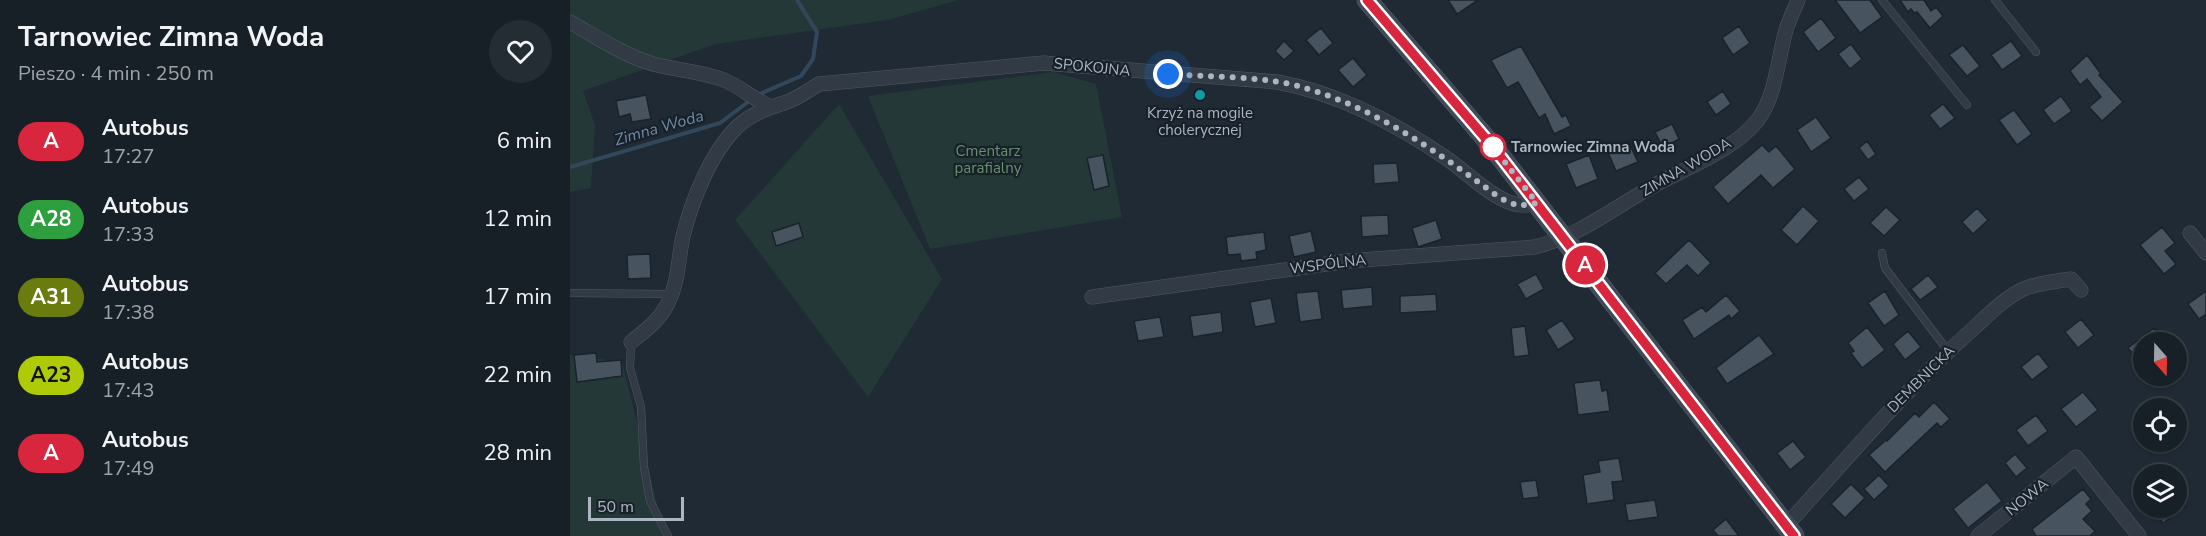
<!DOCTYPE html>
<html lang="pl">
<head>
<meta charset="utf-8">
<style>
  body { margin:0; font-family:"Nunito Sans",sans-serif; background:#242d33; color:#f1f3f6; height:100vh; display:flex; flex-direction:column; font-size:22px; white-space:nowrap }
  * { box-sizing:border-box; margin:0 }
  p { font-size:20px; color:#9ea3a7 }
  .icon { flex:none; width:33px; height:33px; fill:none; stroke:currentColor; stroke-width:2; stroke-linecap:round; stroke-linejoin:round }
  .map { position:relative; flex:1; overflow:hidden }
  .sheet { display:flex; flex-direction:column; background:#172027; width:570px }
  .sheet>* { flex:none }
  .badge { padding:0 12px; border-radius:20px; font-size:21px; line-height:39px }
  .needle { width:39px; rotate:160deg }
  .fabs { position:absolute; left:1563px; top:332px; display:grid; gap:12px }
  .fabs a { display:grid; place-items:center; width:54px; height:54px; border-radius:50%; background:#172027; box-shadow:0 2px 4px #0004,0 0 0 2px #363e44; font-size:30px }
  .scale { position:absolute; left:18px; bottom:15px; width:96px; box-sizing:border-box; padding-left:6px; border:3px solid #acb6c2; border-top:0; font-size:16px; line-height:21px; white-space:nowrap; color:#acb6c2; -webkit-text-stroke:4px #182029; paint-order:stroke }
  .you { position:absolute; width:30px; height:30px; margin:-15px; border:4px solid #fff; border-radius:50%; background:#1a73e8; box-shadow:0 0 0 9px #1a73e833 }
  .map>.badge { position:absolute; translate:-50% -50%; box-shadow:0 0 0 3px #fff }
  .round { display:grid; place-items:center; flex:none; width:63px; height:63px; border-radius:32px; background:#242d33 }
  .overview { display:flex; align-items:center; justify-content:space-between; height:102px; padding:0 18px }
  h1 { font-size:28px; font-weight:700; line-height:45px }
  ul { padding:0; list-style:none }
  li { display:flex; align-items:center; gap:18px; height:78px; padding:0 18px }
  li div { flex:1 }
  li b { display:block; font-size:22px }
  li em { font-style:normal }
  li .badge { min-width:66px; font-weight:700; text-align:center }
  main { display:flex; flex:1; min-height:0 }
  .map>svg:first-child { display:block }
  .green { fill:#243837 }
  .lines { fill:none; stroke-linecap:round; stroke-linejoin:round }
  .stream { stroke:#33475b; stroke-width:4 }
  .building { fill:#475460; stroke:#1a222b; stroke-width:1.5 }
  .lane-casing { stroke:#505963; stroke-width:8 }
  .street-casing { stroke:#505963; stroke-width:15 }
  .secondary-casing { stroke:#505963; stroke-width:21 }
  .lane { stroke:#323b45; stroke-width:7 }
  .street { stroke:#323b45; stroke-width:14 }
  .secondary { stroke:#414b58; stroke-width:20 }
  .line-casing { stroke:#fff; stroke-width:14 }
  .line { stroke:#d7263d; stroke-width:9 }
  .walk { stroke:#acb6c2; stroke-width:6; stroke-dasharray:0 10.8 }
  .culture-dot { fill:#0f9aa8; stroke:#182029; stroke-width:2 }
  .stop-dot { fill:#fff; stroke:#d7263d; stroke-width:3 }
  .labels { text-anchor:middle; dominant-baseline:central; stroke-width:4.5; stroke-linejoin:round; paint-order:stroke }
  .street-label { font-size:15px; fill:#acb6c2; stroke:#182029 }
  .poi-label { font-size:15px; fill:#acb6c2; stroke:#182029 }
  .stop-label { font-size:15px; font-weight:bold; fill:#acb6c2; stroke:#182029; text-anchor:start }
  .park-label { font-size:15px; fill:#65916c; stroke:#182029 }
  .water-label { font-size:16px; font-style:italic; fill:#6e89a5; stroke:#182029 }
</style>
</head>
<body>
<main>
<section class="sheet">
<div class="overview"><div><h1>Tarnowiec Zimna Woda</h1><p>Pieszo · 4 min · 250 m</p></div><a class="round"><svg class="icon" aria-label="heart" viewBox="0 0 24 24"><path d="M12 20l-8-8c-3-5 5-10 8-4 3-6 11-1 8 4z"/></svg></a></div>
<ul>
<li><span class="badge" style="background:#d7263d;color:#fff">A</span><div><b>Autobus</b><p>17:27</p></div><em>6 min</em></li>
<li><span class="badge" style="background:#2d9f3f;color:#fff">A28</span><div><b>Autobus</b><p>17:33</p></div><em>12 min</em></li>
<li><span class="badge" style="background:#6a7c0d;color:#fff">A31</span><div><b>Autobus</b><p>17:38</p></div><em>17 min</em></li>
<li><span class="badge" style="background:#afcb08;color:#111">A23</span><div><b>Autobus</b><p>17:43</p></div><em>22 min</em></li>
<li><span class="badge" style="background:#d7263d;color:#fff">A</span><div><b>Autobus</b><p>17:49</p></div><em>28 min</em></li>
</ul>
</section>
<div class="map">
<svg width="1636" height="536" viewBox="0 0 1636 536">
  <rect width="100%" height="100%" fill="#1f2a34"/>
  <path class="green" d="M0 0H389L317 20 145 44 13 91 25 125 21 188 0 192Z
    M483 72 526 84 552 217 360 249 298 96Z
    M269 104 372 279 298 397 165 220Z
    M0 355 52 362 95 536H0Z"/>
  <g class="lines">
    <path class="stream" d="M192 93 231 76 243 59 247 32 227 0
      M0 167 150 123 178 102"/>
  </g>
  <path class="building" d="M878 0H908L887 14Z
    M1265 0H1300L1312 17 1290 33Z
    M1330 0H1354L1361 11 1366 7 1373 16 1360 28 1347 12 1344 13 1341 9 1338 12Z
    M1251 18 1266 38 1248 52 1233 32Z
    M1169 26 1180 43 1163 55 1152 38Z
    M751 28 763 43 749 55 736 40Z
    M714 41 724 51 714 60 705 51Z
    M1441 41 1452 56 1432 70 1421 55Z
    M1281 44 1292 59 1280 69 1268 54Z
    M1393 45 1410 66 1397 76 1379 55Z
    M951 46 992 117 996 115 1001 126 984 134 975 114 969 118 948 82 937 88 921 60Z
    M1517 55 1531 74 1529 75 1553 102 1532 121 1519 107 1531 97 1517 79 1510 85 1500 71Z
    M783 58 797 75 783 87 768 70Z
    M1153 91 1161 104 1146 115 1137 102Z
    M76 95 81 119 62 122 60 114 49 117 46 101Z
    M1491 96 1502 111 1484 124 1473 110Z
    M1373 104 1385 118 1370 129 1359 115Z
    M1444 110 1462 134 1447 145 1429 120Z
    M1246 117 1261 138 1241 152 1227 130Z
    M1102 124 1109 139 1093 148 1085 132Z
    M1058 141 1068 162 1046 171 1037 150Z
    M1297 141 1306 154 1298 160 1289 148Z
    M1192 145 1199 152 1206 146 1225 169 1203 188 1191 175 1158 204 1143 187Z
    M533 155 539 186 524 190 517 158Z
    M1019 155 1028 179 1006 188 996 164Z
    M827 163 829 182 804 184 803 164Z
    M1289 177 1299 189 1284 201 1274 189Z
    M1233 206 1249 221 1227 245 1211 230Z
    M1316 207 1330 220 1314 236 1300 223Z
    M1407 208 1418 220 1403 234 1392 222Z
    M818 215 819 235 792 237 791 216Z
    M866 220 872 239 848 247 842 228Z
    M229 223 233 237 206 246 202 232Z
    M1592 227 1605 243 1595 251 1606 264 1594 274 1570 245Z
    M741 231 746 252 724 257 719 236Z
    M694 232 696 250 686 252 687 259 671 261 670 254 658 255 656 237Z
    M1119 240 1141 263 1128 276 1117 265 1096 284 1085 273Z
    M80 254 81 278 58 279 57 255Z
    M966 274 974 289 956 299 947 284Z
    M1358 275 1368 287 1350 300 1341 289Z
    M802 287 803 306 773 309 771 290Z
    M748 291 752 319 730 322 726 293Z
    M1315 291 1329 315 1314 326 1298 303Z
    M1636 291V314L1629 319 1618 304Z
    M866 294 867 311 830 313V296Z
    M1156 295 1170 311 1161 319 1159 315 1124 339 1112 320 1132 307 1136 312Z
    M701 298 706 323 685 327 680 302Z
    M651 312 653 332 623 337 620 316Z
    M590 317 594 337 568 341 564 321Z
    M1511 319 1524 335 1508 348 1495 332Z
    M992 320 1005 339 988 350 976 330Z
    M955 326 959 355 944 357 941 328Z
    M1297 327 1315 350 1292 368 1281 353 1284 351 1278 343Z
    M1584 328 1595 342H1574V367L1558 348Z
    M1338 331 1351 347 1335 360 1323 344Z
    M1189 335 1204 354 1157 384 1146 368Z
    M26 353 27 362 51 360 52 376 7 382 4 355Z
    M1468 353 1479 367 1462 380 1451 367Z
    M1030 380 1032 391 1037 390 1040 411 1008 415 1004 383Z
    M1513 392 1528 410 1506 427 1491 409Z
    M1364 402 1380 419 1371 427 1367 423 1315 472 1299 455 1316 440 1317 441 1345 413 1349 417Z
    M1466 415 1478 431 1458 446 1446 430Z
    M1223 441 1236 457 1220 470 1207 453Z
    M1445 454 1457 468 1446 477 1435 463Z
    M1049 458 1053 481 1042 482 1044 500 1017 504 1013 475 1030 472 1028 461Z
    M1309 475 1319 486 1304 500 1294 489Z
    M966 480 969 497 953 499 950 482Z
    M1417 482 1432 501 1398 528 1383 509Z
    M1281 484 1295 498 1275 518 1261 504Z
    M1513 489 1521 499 1516 504 1522 511 1513 519 1525 531 1520 536H1466L1462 529Z
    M1085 500 1088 517 1058 521 1055 504Z
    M1581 507H1615L1593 523Z
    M1156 519 1169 536H1148L1143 530Z"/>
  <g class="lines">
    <defs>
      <path id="lane" d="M1312 0 1397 105
        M1425 0 1466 52
        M1312 253 1315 268 1378 351
        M0 293 101 294
        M61 342 60 368 71 407 74 467 80 501 98 536"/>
      <path id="street" d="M0 22C27 37 53 55 83 64 105 70 129 71 151 79 169 85 181 98 199 106
        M1620 233 1636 253
        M522 297 778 261 965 247C1010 235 1039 211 1078 189 1112 169 1162 152 1187 121 1206 97 1208 58 1216 30 1219 20 1224 10 1228 0
        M61 342C76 330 90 320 98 303 109 281 108 259 113 236 122 200 141 152 168 126 183 113 198 108 217 102 228 98 239 90 249 84L474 63 707 82C768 93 825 123 876 158 895 171 912 189 932 199 944 205 954 207 967 203
        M1215 524 1225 516C1283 451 1340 385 1405 327 1419 314 1438 295 1456 288 1470 283 1486 281 1501 279L1511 290
        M1408 536 1506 457 1569 536"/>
      <path id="secondary" d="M797 0 923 147 1224 536"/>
    </defs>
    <use href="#lane" class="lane-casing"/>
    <use href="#street" class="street-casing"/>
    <use href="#secondary" class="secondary-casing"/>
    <use href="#lane" class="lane"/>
    <use href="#street" class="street"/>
    <use href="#secondary" class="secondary"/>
  </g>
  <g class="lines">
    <defs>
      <path id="line" d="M797 0 923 147 1224 536"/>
    </defs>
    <use href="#line" class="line-casing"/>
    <use href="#line" class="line"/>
    <path class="walk" d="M598 74C639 77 697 76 735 88 809 110 869 153 930 198L948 206 967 203 923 147"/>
  </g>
  <circle class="culture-dot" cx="630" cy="95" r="6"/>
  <circle class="stop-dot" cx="923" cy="147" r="12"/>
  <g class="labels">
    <g class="street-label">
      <text transform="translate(522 67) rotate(6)">SPOKOJNA</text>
      <text transform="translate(1116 167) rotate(-30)">ZIMNA WODA</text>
      <text transform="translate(758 264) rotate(-7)">WSPÓLNA</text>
      <text transform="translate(1351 379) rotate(-45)">DEMBNICKA</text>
      <text transform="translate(1457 497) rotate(-39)">NOWA</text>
    </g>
    <g class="poi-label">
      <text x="630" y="113">Krzyż na mogile<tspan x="630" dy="17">cholerycznej</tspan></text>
    </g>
    <g class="stop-label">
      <text x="941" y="147">Tarnowiec Zimna Woda</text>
    </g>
    <g class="park-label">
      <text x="418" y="151">Cmentarz<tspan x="418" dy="17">parafialny</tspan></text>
    </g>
    <g class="water-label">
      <text transform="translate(89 128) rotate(-16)">Zimna Woda</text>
    </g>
  </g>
</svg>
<div class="fabs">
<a><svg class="needle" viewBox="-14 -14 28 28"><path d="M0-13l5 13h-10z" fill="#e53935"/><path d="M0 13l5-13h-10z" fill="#9ea3a7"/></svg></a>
<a><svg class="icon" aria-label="locate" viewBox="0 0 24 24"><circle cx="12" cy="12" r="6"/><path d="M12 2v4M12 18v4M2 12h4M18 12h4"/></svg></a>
<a><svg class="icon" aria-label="layers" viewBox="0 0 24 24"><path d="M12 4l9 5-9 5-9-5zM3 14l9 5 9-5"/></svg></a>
</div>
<div class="scale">50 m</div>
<div class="you" style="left:598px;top:74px"></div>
<b class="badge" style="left:1015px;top:265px;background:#d7263d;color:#fff">A</b>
</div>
</main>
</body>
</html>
